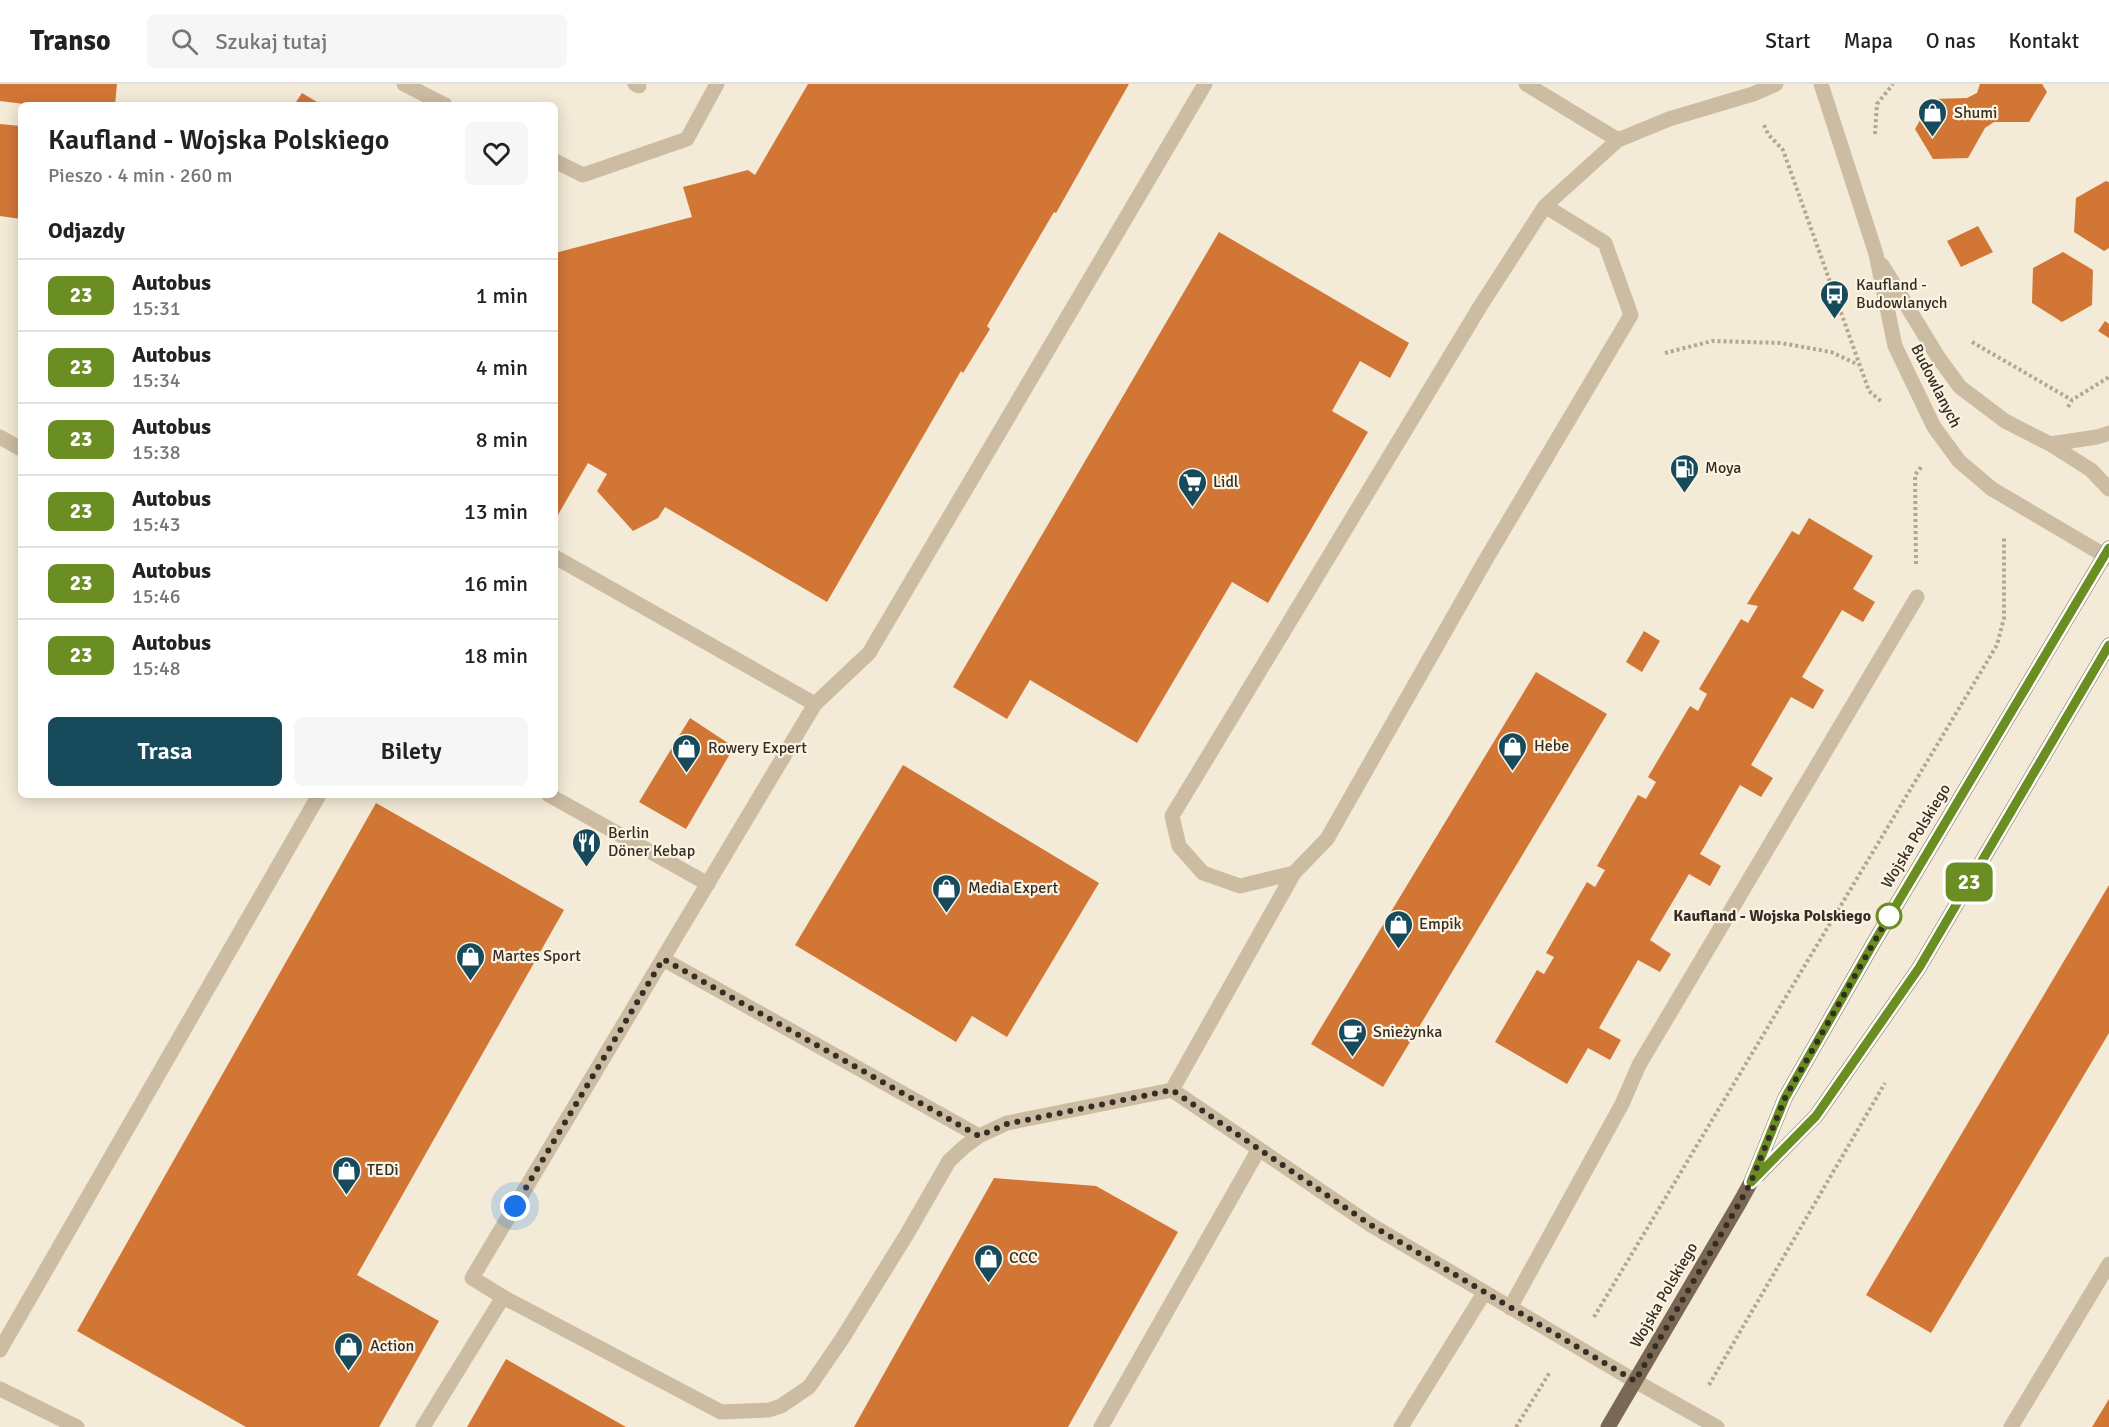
<!DOCTYPE html>
<html lang="pl">
<head>
<meta charset="utf-8">
<style>
  body { margin:0; font-family:Signika,sans-serif; background:#f6f6f6; color:#222; height:100vh; display:flex; flex-direction:column; font-size:22px; white-space:nowrap }
  * { box-sizing:border-box; margin:0 }
  p { font-size:20px; color:#767676 }
  .icon { flex:none; width:33px; height:33px; fill:none; stroke:currentColor; stroke-width:2; stroke-linecap:round; stroke-linejoin:round }
  .map { position:relative; flex:1; overflow:hidden }
  .side { position:absolute; left:18px; top:18px; width:540px; height:696px; display:flex; flex-direction:column; background:#fff; border-radius:9px; box-shadow:0 3px 15px #0003 }
  .side>* { flex:none }
  .badge { padding:0 12px; border-radius:9px; font-size:21px; line-height:39px }
  .you { position:absolute; width:30px; height:30px; margin:-15px; border:4px solid #fff; border-radius:50%; background:#1a73e8; box-shadow:0 0 0 9px #1a73e833 }
  .map>.badge { position:absolute; translate:-50% -50%; box-shadow:0 0 0 3px #fff }
  h2 { padding:0 30px; font-size:22px; line-height:54px }
  .round { display:grid; place-items:center; flex:none; width:63px; height:63px; border-radius:9px; background:#f6f6f6 }
  .overview { display:flex; align-items:center; justify-content:space-between; height:102px; padding:0 30px }
  h1 { font-size:28px; font-weight:600; line-height:45px }
  .button { display:flex; gap:12px; margin-top:auto; padding:12px 30px }
  .button a { flex:1; height:69px; border-radius:9px; background:#174b5b; color:#fff; font-size:24px; font-weight:600; line-height:69px; text-align:center }
  .button a+a { background:#f6f6f6; color:#222 }
  ul { padding:0; list-style:none }
  li { display:flex; align-items:center; gap:18px; height:72px; padding:0 30px; border-top:2px solid #e0e0e0 }
  li div { flex:1 }
  li b { display:block; font-size:22px }
  li em { font-style:normal }
  li .badge { min-width:66px; font-weight:700; text-align:center }
  header { display:flex; align-items:center; gap:36px; box-sizing:border-box; height:84px; padding:0 30px; background:#fff; border-bottom:2px solid #e0e0e0 }
  header strong { font-size:28px }
  nav { display:flex; gap:33px; margin-inline-start:auto; font-size:21px }
  .search { width:420px; height:54px; background:#f6f6f6; display:flex; align-items:center; gap:15px; box-sizing:border-box; padding:0 21px; border-radius:9px; color:#767676; font-size:22px }
  .map>svg:first-child { display:block }
  .building { fill:#d27636 }
  .lines { fill:none; stroke-linecap:round; stroke-linejoin:round }
  .path { stroke:#b8a68c; stroke-width:4; stroke-dasharray:3 3; stroke-linecap:butt }
  .lane { stroke:#ccbca2; stroke-width:15 }
  .street { stroke:#ccbca2; stroke-width:15 }
  .primary { stroke:#7a6754; stroke-width:15 }
  .line-casing { stroke:#fff; stroke-width:14 }
  .line { stroke:#6b8e23; stroke-width:9 }
  .walk { stroke:#362d25; stroke-width:6; stroke-dasharray:0 10.8 }
  .stop-dot { fill:#fff; stroke:#6b8e23; stroke-width:3 }
  .labels { text-anchor:middle; dominant-baseline:central; stroke-width:4.5; stroke-linejoin:round; paint-order:stroke }
  .poi-label { font-size:16px; fill:#362d25; stroke:#fbf4e3; text-anchor:start }
  .street-label { font-size:16px; fill:#362d25; stroke:#fbf4e3 }
  .stop-label { font-size:16px; font-weight:bold; fill:#362d25; stroke:#fbf4e3; text-anchor:end }
</style>
</head>
<body>
<header>
<strong>Transo</strong>
<div class="search"><svg class="icon" aria-label="search" viewBox="0 0 24 24"><circle cx="10" cy="10" r="6"/><path d="M15 15l6 6"/></svg>Szukaj tutaj</div>
<nav><a>Start</a><a>Mapa</a><a>O nas</a><a>Kontakt</a></nav>
</header>
<div class="map">
<svg width="2109" height="1343" viewBox="0 0 2109 1343">
  <rect width="100%" height="100%" fill="#f3ebd7"/>
  <path class="building" d="M0 0H117L115 21H32L0 17Z
    M808 0H1129L1056 129 1054 128 987 242 990 245 963 289 961 287 827 518 665 423 658 434 633 447 597 407 607 390 588 379 555 436V169L692 133 683 103 748 86 755 91Z
    M1980 0H2042L2047 8 2029 38H1994L1985 44 1968 74 1933 75 1915 45 1932 15 1967 14 1977 9Z
    M302 9 322 21H294Z
    M0 40 21 42V135L0 132Z
    M2106 97 2109 98V164L2104 167 2074 148 2076 114Z
    M1978 142 1993 168 1961 183 1947 157Z
    M1219 148 1409 259 1390 294 1360 277 1332 327 1368 348 1268 519 1232 498 1137 659 1030 596 1007 635 953 603Z
    M2063 168 2093 186 2092 221 2062 238 2032 219 2033 184Z
    M2105 237 2109 240V254L2098 247Z
    M1809 434 1873 472 1853 505 1875 518 1863 538 1842 526 1802 593 1824 606 1813 625 1791 613 1751 681 1773 694 1761 713 1740 701 1700 770 1721 782 1710 802 1689 790 1650 856 1671 870 1660 888 1638 876 1599 944 1621 956 1610 976 1588 964 1567 1000 1495 958 1537 886 1544 890 1554 873 1546 869 1587 798 1595 803 1605 786 1597 782 1638 711 1646 715 1656 698 1648 693 1690 622 1698 627 1707 610 1699 605 1741 535 1748 539 1758 522 1747 520 1792 447 1799 451Z
    M1644 547 1660 557 1642 588 1626 578Z
    M1536 588 1607 630 1383 1003 1311 960Z
    M690 634 734 663 686 745 639 718Z
    M903 681 1099 799 1007 953 972 932 956 958 795 861Z
    M376 719 564 826 357 1191 439 1237 379 1343H246L77 1247Z
    M2109 801V949L1931 1249 1866 1211Z
    M994 1094 1096 1102 1178 1148 1068 1343H854Z
    M506 1275 626 1343H467Z
    M2109 1315V1343H2092Z"/>
  <g class="lines">
    <path class="path" d="M1764 41 1768 50 1783 66 1869 307 1882 318
      M1875 50 1877 20 1893 0
      M1972 258 2072 316
      M1665 269 1712 257 1781 259 1831 268 1859 281
      M2068 323 2072 316 2109 293
      M1916 480 1915 391 1922 382
      M1594 1233 1997 561 2004 534V453
      M1709 1301 1885 999
      M1516 1343 1550 1288"/>
    <path class="lane" d="M404 0 445 21
      M635 0 639 2
      M1526 0 1618 56 1545 122 1481 221 1172 732 1179 762 1203 789 1240 802 1294 789 1327 755 1485 477 1631 231 1605 159 1545 122
      M1618 56 1669 35 1753 10 1776 0
      M555 77 583 91 687 55 717 0
      M0 353 21 365
      M815 620 869 569 1205 0
      M549 711 708 800
      M663 875 979 1052
      M1172 1006 1371 1141 1635 1297
      M503 1213 721 1328 769 1326 781 1322 809 1303 842 1255 907 1150 949 1077 964 1063 979 1052 1007 1039 1172 1006 1294 789
      M1510 1224 1622 1020 1639 981 1917 513
      M0 1266 319 711
      M0 1305 77 1343
      M423 1343 503 1213 472 1194 815 620 555 473
      M1101 1343 1259 1065
      M1401 1343 1484 1209
      M2011 1343 2109 1180"/>
    <path class="street" d="M1821 0 1876 170 1895 262 1934 343 1959 377 1992 405 2109 474
      M1882 181 1938 273 1960 303 2005 337 2050 360 2091 386 2109 405
      M2050 360 2097 353 2109 349
      M1635 1297 1717 1343"/>
    <path class="primary" d="M1758 1091 1816 1032 1919 884 2109 561
      M1608 1343 1740 1118 1751 1098 1785 1014 1873 860 2109 464"/>
  </g>
  <g class="lines">
    <defs>
      <path id="line" d="M2109 464 1873 860 1785 1014 1751 1098 1816 1032 1919 884 2109 561"/>
    </defs>
    <use href="#line" class="line-casing"/>
    <use href="#line" class="line"/>
    <path class="walk" d="M515 1122 663 875 979 1052 1007 1040 1172 1006 1371 1141 1635 1297 1740 1118 1751 1098 1785 1014 1889 832"/>
  </g>
  <defs>
    <symbol id="shop-pin" viewBox="-11 -11 22 30"><path d="M0 17L-7.5 6A9.5 9.5 0 1 1 7.5 6Z" fill="#174b5b" stroke="#fbf4e3"/><path d="M-5-2.5h2.3a2.7 3.5 0 0 1 5.4 0H5L5.5 6h-11ZM-1.5-2.5h3a1.5 2.3 0 0 0-3 0Z" fill="#fff"/></symbol>
    <symbol id="bus-pin" viewBox="-11 -11 22 30"><path d="M0 17L-7.5 6A9.5 9.5 0 1 1 7.5 6Z" fill="#174b5b" stroke="#fbf4e3"/><path d="M-5-6H5V4H4V6H2V4H-2V6H-4V4H-5ZM-3.5-4V0h7V-4ZM-3.5 1.2v1.5H-2V1.2ZM2 1.2v1.5H3.5V1.2Z" fill="#fff"/></symbol>
    <symbol id="fuel-pin" viewBox="-11 -11 22 30"><path d="M0 17L-7.5 6A9.5 9.5 0 1 1 7.5 6Z" fill="#174b5b" stroke="#fbf4e3"/><path d="M-5.5-6h7V0h2V4h1.3V-2.5L3-4.5l.8-.8L6-3V5H2.5V1h-1V6h-7ZM-4.2-4.7v3.2H.2V-4.7Z" fill="#fff"/></symbol>
    <symbol id="supermarket-pin" viewBox="-11 -11 22 30"><path d="M0 17L-7.5 6A9.5 9.5 0 1 1 7.5 6Z" fill="#174b5b" stroke="#fbf4e3"/><path d="M-6-5.5h2.5l.6 2H6L4.5 2H-2.5L-4.4-4H-6ZM-1.5 3.2a1.3 1.3 0 1 0 .1 0ZM3 3.2a1.3 1.3 0 1 0 .1 0Z" fill="#fff"/></symbol>
    <symbol id="restaurant-pin" viewBox="-11 -11 22 30"><path d="M0 17L-7.5 6A9.5 9.5 0 1 1 7.5 6Z" fill="#174b5b" stroke="#fbf4e3"/><path d="M-5-6h1v4h1v-4h1v4h1v-4h1v5L-1.5 .5V6h-2V.5L-5-1ZM5-6V6H3V1.5H1.5Q1.5-4 5-6Z" fill="#fff"/></symbol>
    <symbol id="cafe-pin" viewBox="-11 -11 22 30"><path d="M0 17L-7.5 6A9.5 9.5 0 1 1 7.5 6Z" fill="#174b5b" stroke="#fbf4e3"/><path d="M-5.5-4.5H6V0H3Q3 3.5 0 3.5H-2.5Q-5.5 3.5-5.5 0ZM3-3.2v2h1.7v-2ZM-6 4.5H4V6H-6Z" fill="#fff"/></symbol>
  </defs>
  <g fill-rule="evenodd">
    <use href="#shop-pin" x="1916" y="12" width="33" height="45"/>
    <use href="#bus-pin" x="1818" y="194" width="33" height="45"/>
    <use href="#fuel-pin" x="1668" y="368" width="33" height="45"/>
    <use href="#supermarket-pin" x="1176" y="382" width="33" height="45"/>
    <use href="#shop-pin" x="1496" y="646" width="33" height="45"/>
    <use href="#shop-pin" x="670" y="648" width="33" height="45"/>
    <use href="#restaurant-pin" x="570" y="742" width="33" height="45"/>
    <use href="#shop-pin" x="930" y="788" width="33" height="45"/>
    <use href="#shop-pin" x="1382" y="824" width="33" height="45"/>
    <use href="#shop-pin" x="454" y="856" width="33" height="45"/>
    <use href="#cafe-pin" x="1336" y="932" width="33" height="45"/>
    <use href="#shop-pin" x="330" y="1070" width="33" height="45"/>
    <use href="#shop-pin" x="972" y="1158" width="33" height="45"/>
    <use href="#shop-pin" x="332" y="1246" width="33" height="45"/>
  </g>
  <circle class="stop-dot" cx="1889" cy="832" r="12"/>
  <g class="labels">
    <g class="poi-label">
      <text x="1954" y="29">Shumi</text>
      <text x="1856" y="201">Kaufland -<tspan x="1856" dy="18">Budowlanych</tspan></text>
      <text x="1705" y="384">Moya</text>
      <text x="1213" y="398">Lidl</text>
      <text x="1534" y="662">Hebe</text>
      <text x="708" y="664">Rowery Expert</text>
      <text x="608" y="749">Berlin<tspan x="608" dy="18">Döner Kebap</tspan></text>
      <text x="968" y="804">Media Expert</text>
      <text x="1419" y="840">Empik</text>
      <text x="492" y="872">Martes Sport</text>
      <text x="1373" y="948">Snieżynka</text>
      <text x="367" y="1086">TEDi</text>
      <text x="1009" y="1174">CCC</text>
      <text x="370" y="1262">Action</text>
    </g>
    <g class="street-label">
      <text transform="translate(1936 302) rotate(63)">Budowlanych</text>
      <text transform="translate(1916 752) rotate(-59)">Wojska Polskiego</text>
      <text transform="translate(1664 1211) rotate(-60)">Wojska Polskiego</text>
    </g>
    <g class="stop-label">
      <text x="1871" y="832">Kaufland - Wojska Polskiego</text>
    </g>
  </g>
</svg>
<div class="you" style="left:515px;top:1122px"></div>
<b class="badge" style="left:1969px;top:798px;background:#6b8e23;color:#fff">23</b>
<section class="side">
<div class="overview"><div><h1>Kaufland - Wojska Polskiego</h1><p>Pieszo · 4 min · 260 m</p></div><a class="round"><svg class="icon" aria-label="heart" viewBox="0 0 24 24"><path d="M12 20l-8-8c-3-5 5-10 8-4 3-6 11-1 8 4z"/></svg></a></div>
<h2>Odjazdy</h2>
<ul>
<li><span class="badge" style="background:#6b8e23;color:#fff">23</span><div><b>Autobus</b><p>15:31</p></div><em>1 min</em></li>
<li><span class="badge" style="background:#6b8e23;color:#fff">23</span><div><b>Autobus</b><p>15:34</p></div><em>4 min</em></li>
<li><span class="badge" style="background:#6b8e23;color:#fff">23</span><div><b>Autobus</b><p>15:38</p></div><em>8 min</em></li>
<li><span class="badge" style="background:#6b8e23;color:#fff">23</span><div><b>Autobus</b><p>15:43</p></div><em>13 min</em></li>
<li><span class="badge" style="background:#6b8e23;color:#fff">23</span><div><b>Autobus</b><p>15:46</p></div><em>16 min</em></li>
<li><span class="badge" style="background:#6b8e23;color:#fff">23</span><div><b>Autobus</b><p>15:48</p></div><em>18 min</em></li>
</ul>
<div class="button"><a>Trasa</a><a>Bilety</a></div>
</section>
</div>
</body>
</html>
